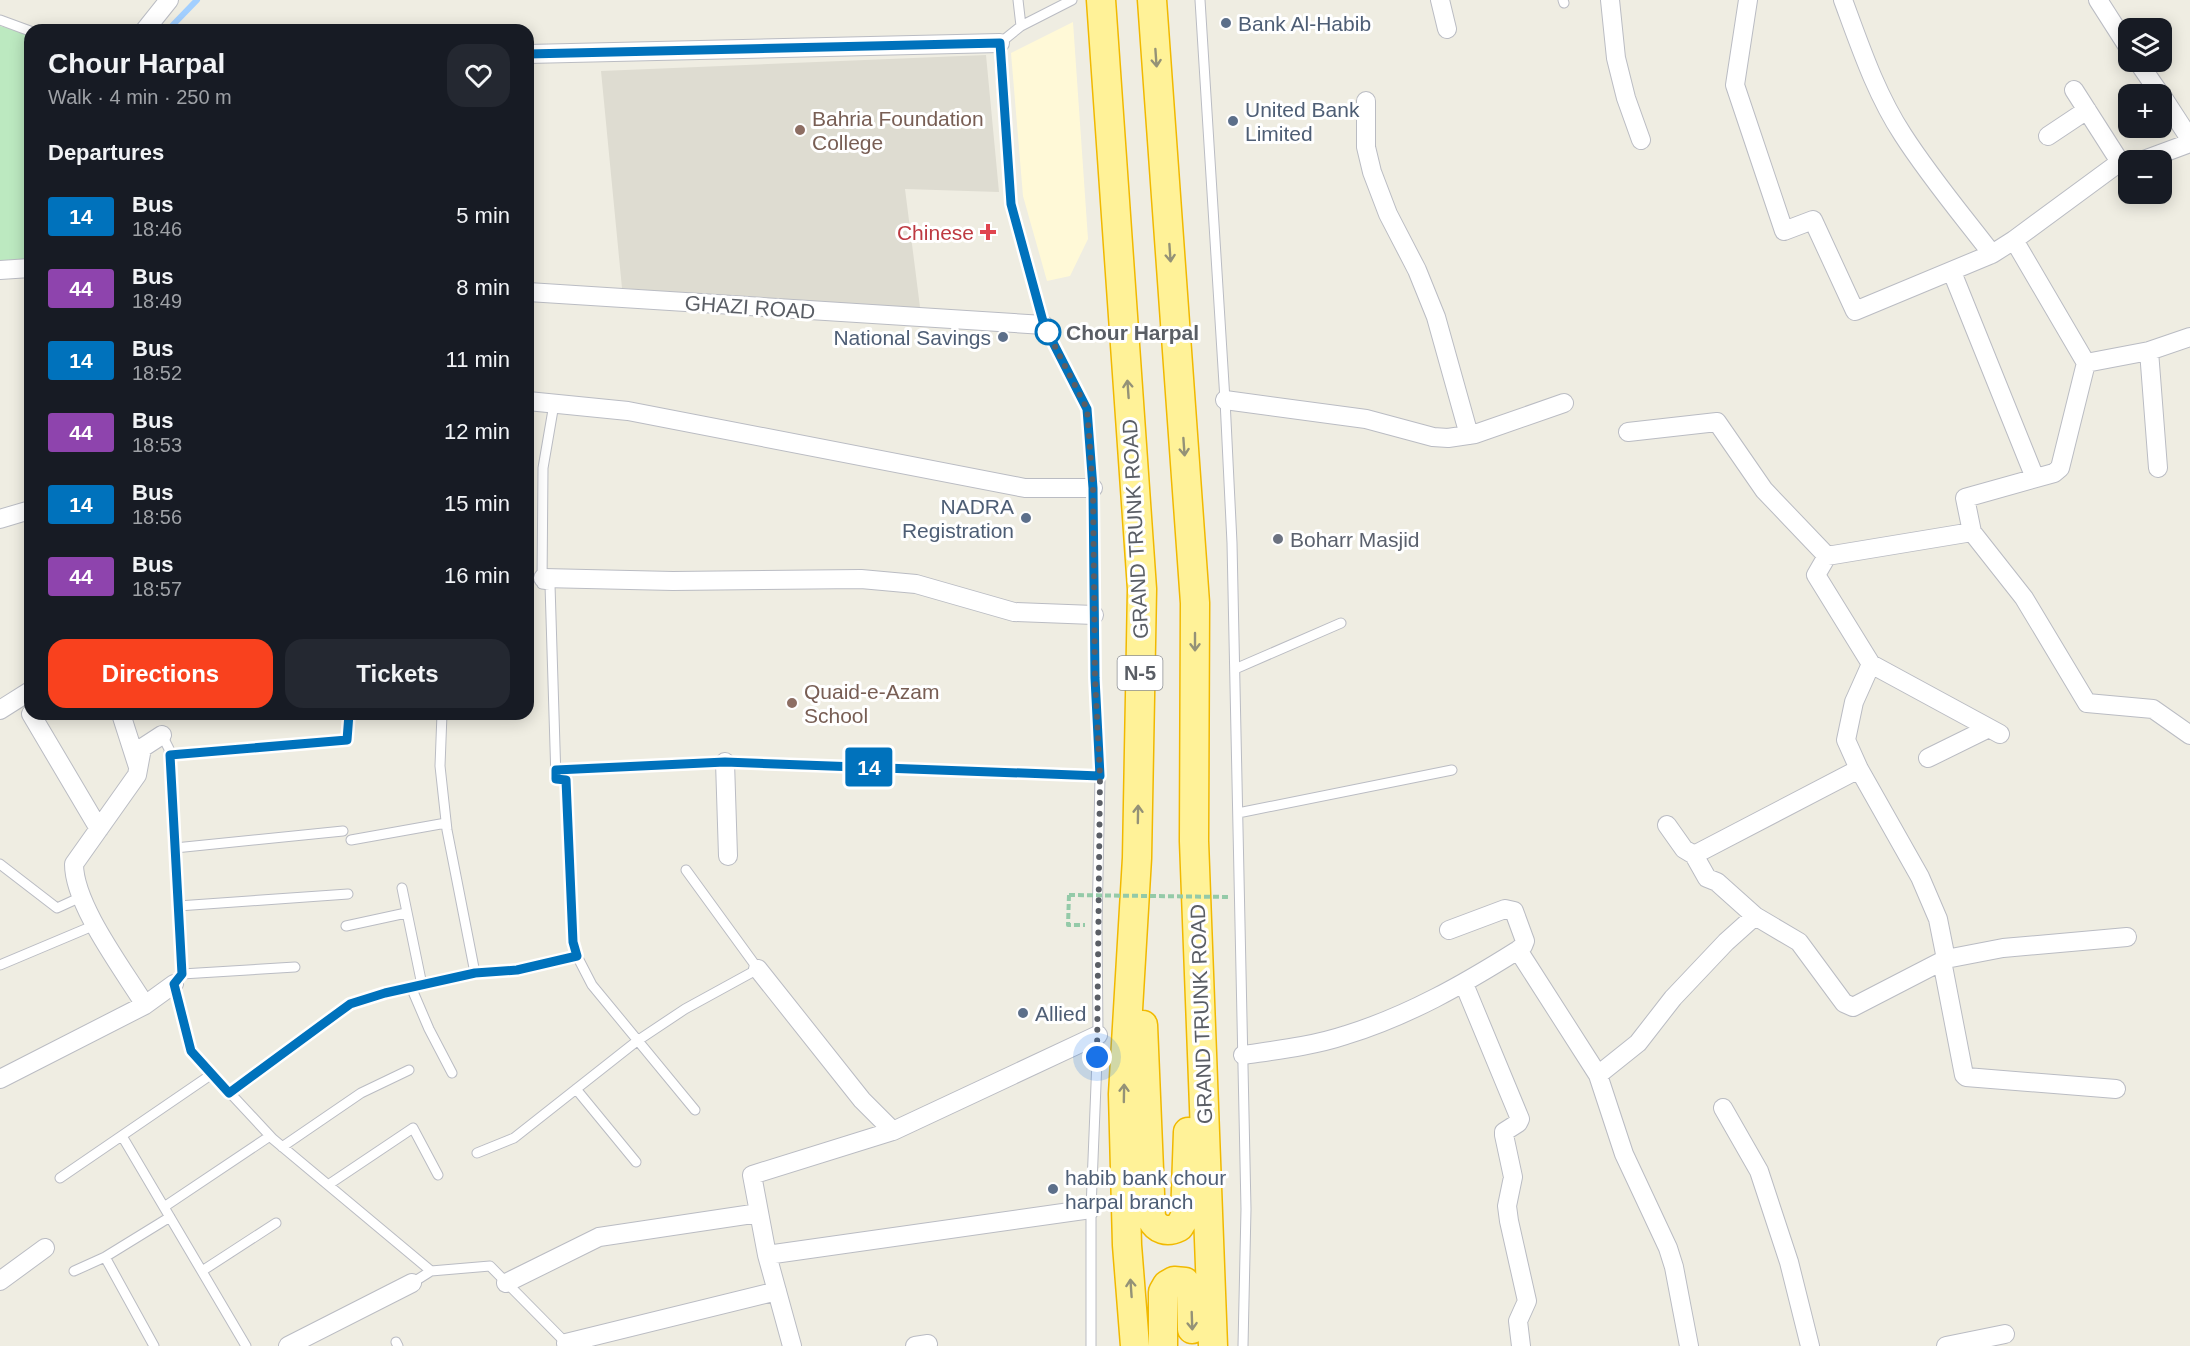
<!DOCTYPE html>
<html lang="en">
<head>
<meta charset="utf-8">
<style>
  body { margin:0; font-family:Helvetica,sans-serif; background:#242831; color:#f1f3f6; height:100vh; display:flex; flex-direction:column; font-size:22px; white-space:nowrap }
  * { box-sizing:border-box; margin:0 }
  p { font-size:20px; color:#9ea1a6 }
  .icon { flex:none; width:33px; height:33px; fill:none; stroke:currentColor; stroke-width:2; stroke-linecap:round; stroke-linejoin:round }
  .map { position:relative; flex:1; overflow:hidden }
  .sheet { position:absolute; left:24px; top:24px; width:510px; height:696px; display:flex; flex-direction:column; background:#171b24; border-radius:18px; box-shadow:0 3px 15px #0003 }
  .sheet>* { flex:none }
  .badge { padding:0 12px; border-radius:4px; font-size:21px; line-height:39px }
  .buttons { position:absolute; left:2118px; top:18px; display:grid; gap:12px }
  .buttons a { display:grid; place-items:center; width:54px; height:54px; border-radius:12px; background:#171b24; box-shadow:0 3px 15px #0003; font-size:30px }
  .you { position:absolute; width:30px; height:30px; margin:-15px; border:4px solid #fff; border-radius:50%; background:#1a73e8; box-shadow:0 0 0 9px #1a73e833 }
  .map>.badge { position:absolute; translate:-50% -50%; box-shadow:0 0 0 3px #fff }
  h2 { padding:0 24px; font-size:22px; line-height:54px }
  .round { display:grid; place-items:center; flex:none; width:63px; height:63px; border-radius:18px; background:#242831 }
  .head { display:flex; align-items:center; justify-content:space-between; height:102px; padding:0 24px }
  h1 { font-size:28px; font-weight:700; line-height:45px }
  .cta { display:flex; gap:12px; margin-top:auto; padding:12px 24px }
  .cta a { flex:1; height:69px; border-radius:18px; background:#f9411e; color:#fff; font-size:24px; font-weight:700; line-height:69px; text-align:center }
  .cta a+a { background:#242831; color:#f1f3f6 }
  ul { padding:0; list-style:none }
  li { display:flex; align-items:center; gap:18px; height:72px; padding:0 24px }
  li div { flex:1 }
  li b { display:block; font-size:22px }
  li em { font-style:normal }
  li .badge { min-width:66px; font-weight:700; text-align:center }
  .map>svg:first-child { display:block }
  .commercial { fill:#fff9d7 }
  .education { fill:#dedcd1 }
  .green { fill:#bce9c0 }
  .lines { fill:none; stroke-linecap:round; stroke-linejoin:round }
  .stream { stroke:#a2cfff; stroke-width:6 }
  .service-casing { stroke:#babcc3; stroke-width:11 }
  .minor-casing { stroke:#babcc3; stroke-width:20 }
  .trunk-casing { stroke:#f1b900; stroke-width:31 }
  .path { stroke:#94caa8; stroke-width:4; stroke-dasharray:6 3; stroke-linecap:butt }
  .service { stroke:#fff; stroke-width:9 }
  .minor { stroke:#fff; stroke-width:18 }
  .trunk { stroke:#fff298; stroke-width:28 }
  .path-bridge { stroke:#94caa8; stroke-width:4; stroke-dasharray:6 3; stroke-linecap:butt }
  .oneway { stroke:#949277 }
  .line-casing { stroke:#fff; stroke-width:14 }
  .line { stroke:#0072bc; stroke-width:9 }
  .walk { stroke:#5a5e65; stroke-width:6; stroke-dasharray:0 10.8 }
  .service-dot { fill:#5c6f8a; stroke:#fff; stroke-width:2 }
  .education-dot { fill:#8d6e63; stroke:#fff; stroke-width:2 }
  .health-dot { fill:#e0444e; stroke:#fff; stroke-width:2 }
  .stop-dot { fill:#fff; stroke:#0072bc; stroke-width:3 }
  .worship-dot { fill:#6b7280; stroke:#fff; stroke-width:2 }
  .labels { text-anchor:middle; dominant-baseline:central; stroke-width:6; stroke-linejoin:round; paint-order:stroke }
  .shield { fill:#fff; stroke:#8c8e93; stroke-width:1.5 }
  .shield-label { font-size:20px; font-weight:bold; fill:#5a5e65 }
  .service-label { font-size:21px; fill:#4e5e75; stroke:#fff; text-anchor:start }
  .education-label { font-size:21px; fill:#785e54; stroke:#fff; text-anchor:start }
  .health-label { font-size:21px; fill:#be3a42; stroke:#fff; text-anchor:end }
  .street-label { font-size:21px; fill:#5a5e65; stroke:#fff }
  .stop-label { font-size:21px; font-weight:bold; fill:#5a5e65; stroke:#fff; text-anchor:start }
  .worship-label { font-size:21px; fill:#5b616d; stroke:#fff; text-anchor:start }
</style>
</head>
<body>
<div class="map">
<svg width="2190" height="1346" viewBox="0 0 2190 1346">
  <rect width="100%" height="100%" fill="#efede2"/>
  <path class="commercial" d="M1073 22 1088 239 1070 276 1047 281 1023 196 1011 53Z"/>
  <path class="education" d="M986 55 999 192 905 189 921 315 622 288 601 71Z"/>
  <path class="green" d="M0 26 30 34V267L0 269Z"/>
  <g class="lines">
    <path class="stream" d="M168 30 197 0"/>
    <defs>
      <path id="service" d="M1018 0 1021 26 1000 43V62L1011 203 1044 325 1087 409 1093 488 1095 678 1100 776 1097 926 1098 1035 1091 1209V1346
        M1200 0 1225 400 1232 543 1246 1209 1243 1346
        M1563 0 1564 3
        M0 20 30 31
        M1021 26 1072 0
        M554 404 543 468 542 584 550 585 556 779 566 780 573 942 577 956 592 985 695 1110
        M1235 669 1341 623
        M442 714 440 766 447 830 475 973
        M162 735 169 749 182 974 174 984 191 1051 273 1139 431 1271
        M170 755 347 739 349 714
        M556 770 725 762 1100 776
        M1238 813 1452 770
        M351 840 446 823
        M175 848 343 831
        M0 864 57 908 81 897
        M402 888 422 985
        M178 906 348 894
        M346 926 406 913
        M0 965 95 925
        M182 974 295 967
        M411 987 429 1029 452 1073
        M576 1089 636 1162
        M229 1093 350 1004 385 993 475 973 517 970 577 956
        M122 1136 246 1346
        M282 1147 361 1093 409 1070
        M477 1153 514 1138 637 1041 685 1009 758 969 686 870
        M60 1178 212 1074
        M328 1185 413 1128 438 1175
        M164 1207 270 1136
        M105 1257 154 1346
        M74 1271 105 1257 170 1217
        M202 1271 276 1223
        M412 1283 431 1271 490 1266 567 1344
        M396 1342 398 1346"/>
      <path id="minor" d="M1440 0 1447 29
        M1610 0 1616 58 1626 98 1641 140
        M1748 0 1735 85 1784 231 1813 220 1855 311 1992 254C1962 215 1930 177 1903 135 1876 94 1860 46 1843 0
        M2098 0 2128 47
        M145 30 169 0
        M528 54 1000 43
        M2138 62 2160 94
        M2074 90 2120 162
        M2162 96 2190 139
        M1366 101V147L1372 172 1388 214 1417 270 1436 317 1469 435
        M2048 136 2087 110
        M2144 160 2190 143
        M2014 240 2120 162H2128
        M0 270 30 268
        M1952 272 2035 478
        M528 292 1044 325
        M2149 351 2158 468
        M2086 363 2149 351 2190 337
        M1225 400 1366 419 1433 437 1448 438 1475 434 1564 403
        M528 401 628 411 1025 488H1093
        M1628 432 1717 422 1764 490 1827 556 1972 532 1965 498 2054 473 2060 468 2086 363 2014 240 1992 254
        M0 519 30 510
        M1972 532 2024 598 2087 703 2153 709 2190 735
        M543 578 673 581 861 579 916 584 1014 612 1094 615
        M1871 664 2000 734
        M0 710 30 691
        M31 714 99 829
        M121 714 138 767
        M1928 758 1989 728
        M725 762 728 856
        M1667 825 1684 849 1694 855 1707 878 1717 882 1755 916
        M1694 855 1859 769
        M1518 950 1598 1075 1624 1154 1668 1248 1674 1267 1689 1346
        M1946 959 2003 948 2127 937
        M1942 961 1964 1075 1966 1077 2116 1089
        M758 969 862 1100 893 1131 1098 1035
        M1464 984 1520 1119 1518 1123 1504 1132V1135L1513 1177 1507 1206 1509 1221 1527 1301 1518 1321 1521 1346
        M145 1005C123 969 74 905 74 864L137 775 142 748 162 735
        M1243 1055C1277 1050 1313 1046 1346 1035 1408 1016 1464 984 1518 950L1523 946 1525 941 1514 911 1505 909 1449 930
        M1598 1075 1638 1043 1673 998 1726 942 1755 916 1799 942 1844 1003 1853 1007 1946 959 1938 919 1920 877 1859 769 1846 740 1854 702 1871 664 1816 575 1827 556
        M0 1079 145 1005 174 984
        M1723 1108 1759 1171 1789 1262 1810 1346
        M893 1131 752 1175 767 1255 1091 1209
        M767 1255 792 1346
        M0 1281 45 1248
        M506 1283 599 1237 759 1213
        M566 1343 777 1291
        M288 1346 412 1283
        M915 1346 928 1344
        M1946 1346 2005 1334"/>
      <path id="trunk" d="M1101 0 1142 589 1137 858 1123 1094 1127 1245 1135 1346
        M1152 0 1195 603 1194 841 1213 1346
        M1143 1025 1151 1218C1157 1230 1167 1233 1179 1227L1185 1217 1188 1132
        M1163 1346V1292L1167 1285 1174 1281 1185 1282 1191 1293 1192 1329"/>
    </defs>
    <use href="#service" class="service-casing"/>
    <use href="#minor" class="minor-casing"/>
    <use href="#trunk" class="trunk-casing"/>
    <path class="path" d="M1069 895 1068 925H1085"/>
    <use href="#service" class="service"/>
    <use href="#minor" class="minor"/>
    <use href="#trunk" class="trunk"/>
    <path class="path-bridge" d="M1069 895 1230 897"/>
  </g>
  <defs><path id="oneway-shaft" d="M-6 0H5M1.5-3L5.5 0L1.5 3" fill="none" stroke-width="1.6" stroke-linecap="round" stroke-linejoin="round" transform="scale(1.5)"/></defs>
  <g class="oneway">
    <use href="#oneway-shaft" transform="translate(1156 58) rotate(86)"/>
    <use href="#oneway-shaft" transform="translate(1170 253) rotate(86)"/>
    <use href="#oneway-shaft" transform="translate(1128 389) rotate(-94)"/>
    <use href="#oneway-shaft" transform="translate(1184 447) rotate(86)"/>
    <use href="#oneway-shaft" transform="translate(1195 642) rotate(90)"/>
    <use href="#oneway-shaft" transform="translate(1138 814) rotate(-89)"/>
    <use href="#oneway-shaft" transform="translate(1124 1093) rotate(-89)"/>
    <use href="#oneway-shaft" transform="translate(1131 1288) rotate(-94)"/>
    <use href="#oneway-shaft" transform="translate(1192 1321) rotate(88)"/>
  </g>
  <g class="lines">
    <defs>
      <path id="line" d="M349 714 347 740 170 755 182 974 174 984 191 1051 229 1093 350 1004 385 993 475 973 517 970 577 956 573 942 566 780 556 779V770L725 762 1100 776 1095 678 1093 488 1087 409 1044 325 1011 204 1000 43 528 54"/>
    </defs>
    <use href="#line" class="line-casing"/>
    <use href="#line" class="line"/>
    <path class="walk" d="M1048 332 1044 325 1087 409 1093 488 1095 678 1100 776 1097 1057"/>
  </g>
  <g class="service-dot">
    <circle cx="1226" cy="23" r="6"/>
    <circle cx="1233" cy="121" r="6"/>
    <circle cx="1003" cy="337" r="6"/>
    <circle cx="1026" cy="518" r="6"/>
    <circle cx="1023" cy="1013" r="6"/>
    <circle cx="1053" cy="1189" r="6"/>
  </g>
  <g class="education-dot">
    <circle cx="800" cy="130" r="6"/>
    <circle cx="792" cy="703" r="6"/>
  </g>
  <path class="health-dot" d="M985 223h6v6h6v6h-6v6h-6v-6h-6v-6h6z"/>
  <circle class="stop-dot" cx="1048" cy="332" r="12"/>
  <circle class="worship-dot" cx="1278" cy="539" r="6"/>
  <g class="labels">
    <rect class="shield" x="1117.5" y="656" width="45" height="34" rx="4.5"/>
    <g class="shield-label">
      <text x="1140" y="673">N-5</text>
    </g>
    <g class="service-label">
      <text x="1238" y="23">Bank Al-Habib</text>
      <text x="1245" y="109">United Bank<tspan x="1245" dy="24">Limited</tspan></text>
      <text x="991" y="337" text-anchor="end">National Savings</text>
      <text x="1014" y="506" text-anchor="end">NADRA<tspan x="1014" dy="24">Registration</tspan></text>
      <text x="1035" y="1013">Allied</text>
      <text x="1065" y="1177">habib bank chour<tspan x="1065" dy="24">harpal branch</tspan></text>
    </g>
    <g class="education-label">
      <text x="812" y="118">Bahria Foundation<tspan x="812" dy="24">College</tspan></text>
      <text x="804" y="691">Quaid-e-Azam<tspan x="804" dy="24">School</tspan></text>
    </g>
    <g class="health-label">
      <text x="974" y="232">Chinese</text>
    </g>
    <g class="street-label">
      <text transform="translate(750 307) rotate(4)">GHAZI ROAD</text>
      <text transform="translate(1135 529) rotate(-93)">GRAND TRUNK ROAD</text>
      <text transform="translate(1201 1014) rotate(-92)">GRAND TRUNK ROAD</text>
    </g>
    <g class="stop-label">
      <text x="1066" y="332">Chour Harpal</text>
    </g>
    <g class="worship-label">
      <text x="1290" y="539">Boharr Masjid</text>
    </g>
  </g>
</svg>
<div class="buttons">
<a><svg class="icon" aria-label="layers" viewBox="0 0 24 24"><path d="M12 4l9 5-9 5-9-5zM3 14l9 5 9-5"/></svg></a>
<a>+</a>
<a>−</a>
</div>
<div class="you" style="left:1097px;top:1057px"></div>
<b class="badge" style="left:869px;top:767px;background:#0072bc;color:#fff">14</b>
<section class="sheet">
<div class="head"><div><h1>Chour Harpal</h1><p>Walk · 4 min · 250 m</p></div><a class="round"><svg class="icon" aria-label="heart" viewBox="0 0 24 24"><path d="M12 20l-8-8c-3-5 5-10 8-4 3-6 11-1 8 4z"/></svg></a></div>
<h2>Departures</h2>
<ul>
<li><span class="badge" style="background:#0072bc;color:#fff">14</span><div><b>Bus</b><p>18:46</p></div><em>5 min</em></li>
<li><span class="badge" style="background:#8e44ad;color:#fff">44</span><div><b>Bus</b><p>18:49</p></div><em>8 min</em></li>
<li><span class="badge" style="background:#0072bc;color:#fff">14</span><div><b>Bus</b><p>18:52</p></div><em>11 min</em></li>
<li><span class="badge" style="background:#8e44ad;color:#fff">44</span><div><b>Bus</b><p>18:53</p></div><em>12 min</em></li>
<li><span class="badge" style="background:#0072bc;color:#fff">14</span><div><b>Bus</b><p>18:56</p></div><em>15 min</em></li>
<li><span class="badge" style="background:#8e44ad;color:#fff">44</span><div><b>Bus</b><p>18:57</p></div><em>16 min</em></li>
</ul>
<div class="cta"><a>Directions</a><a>Tickets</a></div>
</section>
</div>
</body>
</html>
